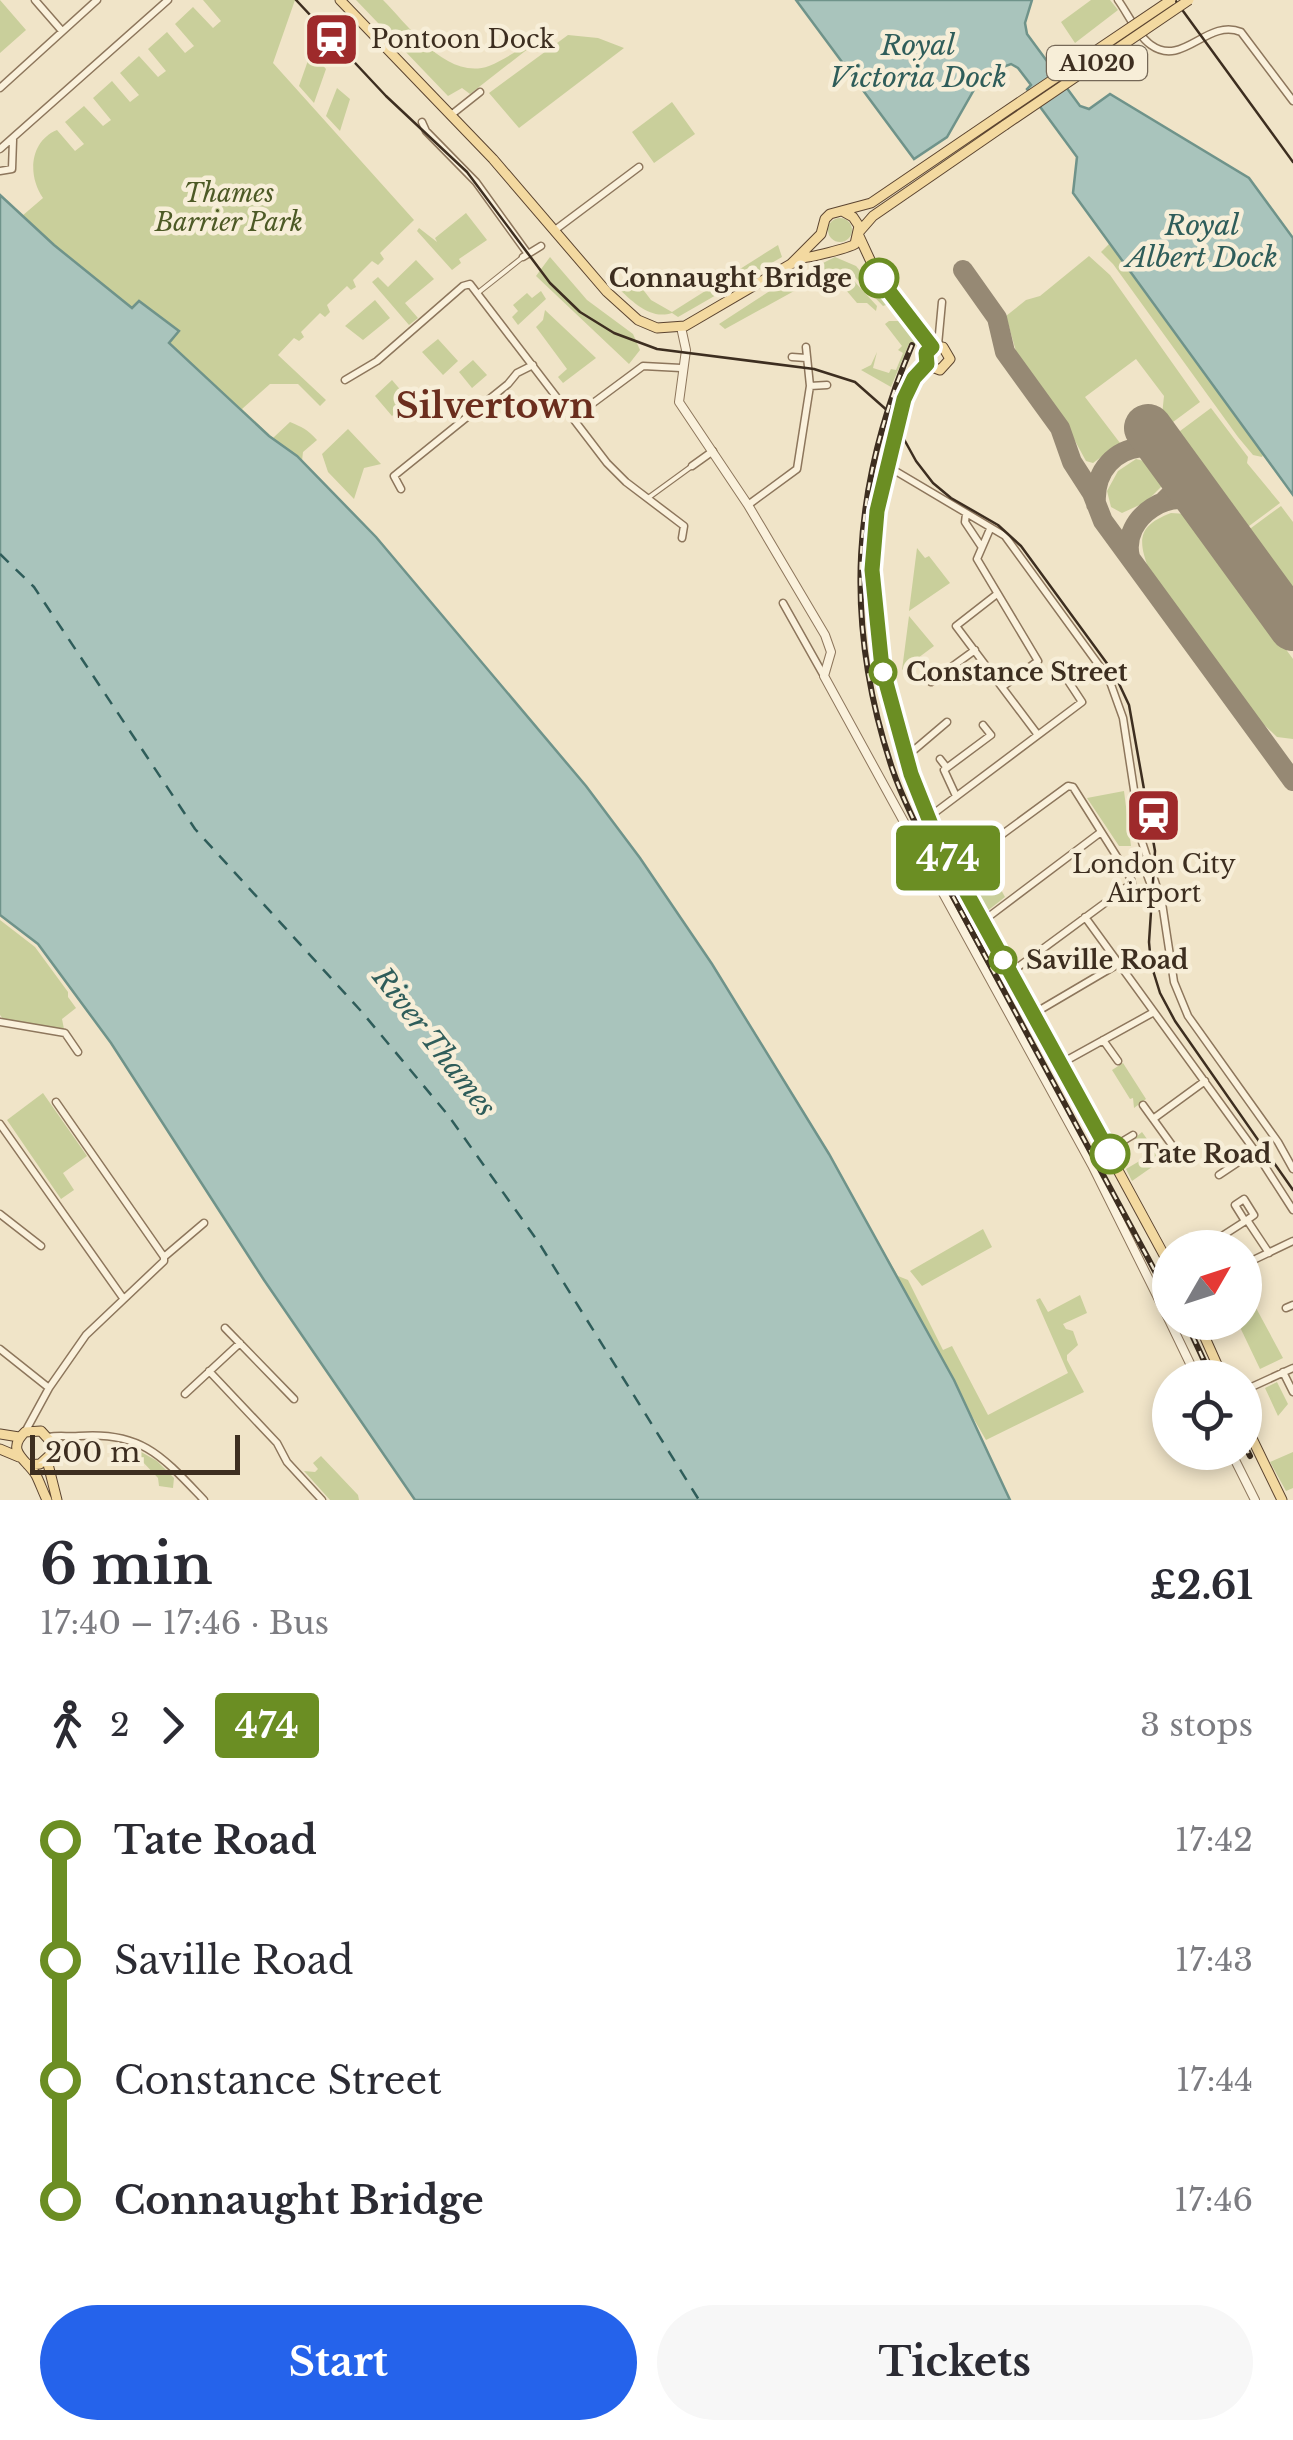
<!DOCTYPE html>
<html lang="en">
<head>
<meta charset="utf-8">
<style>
  body { margin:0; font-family:"Libre Baskerville",serif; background:#f7f7f7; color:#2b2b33; height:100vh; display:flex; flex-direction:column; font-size:38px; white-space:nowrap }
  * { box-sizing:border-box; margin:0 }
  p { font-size:32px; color:#7c7c81 }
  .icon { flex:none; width:55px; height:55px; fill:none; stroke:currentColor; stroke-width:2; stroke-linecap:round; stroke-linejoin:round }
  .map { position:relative; height:1500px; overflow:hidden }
  .sheet { display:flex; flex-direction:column; background:#fff; flex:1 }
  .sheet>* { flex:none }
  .badge { padding:0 20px; border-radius:8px; font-size:35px; line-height:65px }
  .needle { width:65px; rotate:51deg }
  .tools { position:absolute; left:1152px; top:1230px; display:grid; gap:20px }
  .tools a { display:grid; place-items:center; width:110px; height:110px; border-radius:50%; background:#fff; box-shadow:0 5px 15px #0003; font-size:50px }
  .scale { position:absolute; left:30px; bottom:25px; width:210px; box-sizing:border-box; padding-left:10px; border:5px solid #3d2e20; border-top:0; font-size:28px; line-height:35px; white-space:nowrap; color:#3d2e20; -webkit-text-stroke:8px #f7eed8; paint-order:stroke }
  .map>.badge { position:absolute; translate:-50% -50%; box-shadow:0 0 0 5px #fff }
  .legs { display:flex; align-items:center; gap:15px; height:110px; padding:0 40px; font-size:32px }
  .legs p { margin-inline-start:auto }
  .summary { display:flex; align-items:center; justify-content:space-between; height:170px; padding:0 40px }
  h1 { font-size:55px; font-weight:700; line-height:75px }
  .button { display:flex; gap:20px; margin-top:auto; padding:20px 40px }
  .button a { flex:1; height:115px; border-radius:60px; background:#2563eb; color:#fff; font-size:40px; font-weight:700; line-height:115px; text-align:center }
  .button a+a { background:#f7f7f7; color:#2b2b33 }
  ul { padding:0 40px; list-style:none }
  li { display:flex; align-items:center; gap:35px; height:120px; font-size:38px }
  li i { display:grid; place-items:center; width:15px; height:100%; margin:0 12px; background:currentColor }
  li i::after { content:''; width:25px; height:25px; margin:-12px; border:8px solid; border-radius:50%; background:#fff }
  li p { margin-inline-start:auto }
  li:first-child i { background:linear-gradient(#0000 50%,currentColor 0) }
  li:last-child i { background:linear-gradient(currentColor 50%,#0000 0) }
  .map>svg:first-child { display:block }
  .green { fill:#c9cf9b }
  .water { fill:#a9c4bc; stroke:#6f938a; stroke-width:2.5 }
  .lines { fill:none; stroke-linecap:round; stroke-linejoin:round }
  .ferry { stroke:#2f5d5a; stroke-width:2.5; stroke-dasharray:12 10; stroke-linecap:butt }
  .taxiway { stroke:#968974; stroke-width:20 }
  .runway { stroke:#968974; stroke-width:48 }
  .pedestrian-casing { stroke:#8d765c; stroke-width:6 }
  .minor-casing { stroke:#8d765c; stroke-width:9 }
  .tertiary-casing { stroke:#8d765c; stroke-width:10 }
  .primary-casing { stroke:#5b4430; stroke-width:11 }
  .pedestrian { stroke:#faf1dc; stroke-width:4 }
  .minor { stroke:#faf1dc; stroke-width:6 }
  .tertiary { stroke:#faf1dc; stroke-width:8 }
  .primary { stroke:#f3d9a0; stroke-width:9 }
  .tram { stroke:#3d2e20; stroke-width:2.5 }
  .rail-casing { stroke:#3d2e20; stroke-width:6 }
  .rail { stroke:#f7eed8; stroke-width:2.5; stroke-dasharray:8; stroke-linecap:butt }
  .primary-bridge-casing { stroke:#5b4430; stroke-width:11; stroke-linecap:butt }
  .primary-bridge { stroke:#f3d9a0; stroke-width:9 }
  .line-1-casing { stroke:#fff; stroke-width:22 }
  .line-1 { stroke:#6b8e23; stroke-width:15 }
  .stop-1-dot { fill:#fff; stroke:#6b8e23; stroke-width:5 }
  .labels { text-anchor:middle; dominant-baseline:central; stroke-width:9; stroke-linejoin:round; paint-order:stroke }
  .shield { fill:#f7eed8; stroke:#756857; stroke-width:2.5 }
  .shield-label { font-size:22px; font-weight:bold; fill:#3d2e20 }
  .poi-label { font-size:25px; fill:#3d2e20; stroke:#f7eed8; text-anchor:start }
  .park-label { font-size:25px; font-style:italic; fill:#4d5a26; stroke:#f7eed8 }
  .stop-label { font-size:25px; font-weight:bold; fill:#3d2e20; stroke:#f7eed8; text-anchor:start }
  .water-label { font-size:28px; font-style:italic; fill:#2f5d5a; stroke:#f7eed8 }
  .district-label { font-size:35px; font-weight:bold; fill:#6b2e1e; stroke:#f7eed8 }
</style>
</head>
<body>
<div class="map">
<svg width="1293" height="1500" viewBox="0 0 1293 1500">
  <rect width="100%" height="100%" fill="#f0e4c8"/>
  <path class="green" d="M0 0 26 30 0 53Z
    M203 0H295L273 63 414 220 380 253 384 259 378 265 372 261 353 280 356 287 351 290 347 286 327 305 330 312 325 317 320 313 301 332 304 337 299 341 294 338 278 355 326 400 320 406 298 384H270L242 409 273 438 290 422C302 427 307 429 317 440L303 452 302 461 376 537 623 834 757 1036 898 1276 908 1280 943 1350 952 1346 988 1415 1068 1373 1036 1300 1040 1298 1048 1312 1080 1295 1087 1313 1063 1324 1066 1329 1073 1331 1078 1345 1067 1355V1360L1084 1392 986 1440 965 1404 1010 1500 0 195 22 216 43 198C27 175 30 141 57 130L75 151 84 144 65 122 84 106 103 126 111 120 93 98 112 81 130 102 139 95 120 73 139 56 158 77 166 71 148 49 167 32 185 53 194 46 175 24 193 7 213 28 221 21Z
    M356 0H383C409 26 447 81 489 66 506 59 521 47 538 41L470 94 462 88 448 96Z
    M1091 0H1110L1118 10 1075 43 1061 22Z
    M568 35 598 38 624 48 519 128 489 93Z
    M311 52 326 69 314 103 299 86Z
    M337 88 350 99 340 131 326 116Z
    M672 102 695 134 654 163 632 132Z
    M466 213 487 240 459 259 461 263 452 270 417 231 419 228 437 242 435 238Z
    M828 230a12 12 0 1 1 24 0a12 12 0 1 1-24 0Z
    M1109 244 1263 455 1262 457 1253 455 1238 437 1113 264 1101 252Z
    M778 245 782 257 678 317 672 313C650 320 633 302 618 288L632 275 651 300 672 312Z
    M1089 256 1110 275 1200 402 1169 425 1162 415 1164 396 1136 359 1085 397 1120 443 1093 463 1086 461 1062 417 1017 355 1006 316 1026 300 1040 296Z
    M550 257 587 300 633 334 640 350 629 364 536 276Z
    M835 257 856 266 886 301V305L883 306 854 276 834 269 725 329 719 324 779 285Z
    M416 260 434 279 405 303 418 318 409 325 372 282 378 277 388 287Z
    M832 275 854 281 877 306 876 311 867 303H857L840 283 824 278Z
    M541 291 546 299 518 325 512 317 518 311 513 305 527 293 532 298Z
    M375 300 390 318 363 340 345 326Z
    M545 310 596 358 563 383 558 377 567 369 536 327 543 320Z
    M889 321H902L919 346 909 344 891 387 861 370 871 365 877 352 873 368 889 373 891 369 896 370 903 353 898 350 902 346 885 324Z
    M438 339 458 361 443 375 422 352Z
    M473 360 487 375 472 388 459 372Z
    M392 380 409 400 392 416 375 396Z
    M1211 408 1248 457 1247 463 1280 503 1245 529 1176 434Z
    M348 429 381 464 364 468 354 499 328 472 322 454Z
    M1136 459 1148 462 1164 484 1146 502 1122 513 1111 507 1107 491 1118 471Z
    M1281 506 1293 522V595L1247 531Z
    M1171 513 1187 514 1293 659V739L1277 737 1256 717 1149 570C1138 540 1137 526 1171 513Z
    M917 548 925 558 929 556 950 583 909 611Z
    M909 616 934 646 902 670Z
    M1124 791 1131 846H1119L1087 798Z
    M983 857 1005 897 986 912 964 872Z
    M0 920 35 947 68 992V997L76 1008 62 1019 64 1029 4 1020 0 1015Z
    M1123 1063 1146 1099 1134 1108 1133 1098 1130 1099 1112 1070Z
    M43 1093 87 1156 63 1173 74 1190 61 1199 7 1120Z
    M1142 1132 1162 1160 1132 1181 1126 1169 1148 1156 1135 1138Z
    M983 1229 992 1247 922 1286 910 1271Z
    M1249 1295 1283 1358 1260 1369 1238 1323 1245 1322V1297Z
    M1277 1382 1288 1404 1278 1416 1265 1388Z
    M136 1449 157 1461 174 1478 173 1488 159 1486 158 1478 141 1460 129 1465V1456Z
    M1293 1452V1488L1286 1491 1270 1462Z
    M321 1456 358 1495 359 1500H330L304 1471 315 1472 318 1469 313 1463Z"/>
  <path class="water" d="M796 0H1032L1025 23 1027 34 1080 106 1089 109 1110 94 1249 178 1293 238V495L1073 193 1077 157 1027 89 1031 85 1018 68 1011 64 983 74 947 137 914 159Z
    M0 195 54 245 132 308 139 301 179 331 169 343 269 436 297 456 376 537 586 786 640 858 712 964 829 1154 954 1380 1010 1500H415L264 1280 111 1043 38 944 0 915Z"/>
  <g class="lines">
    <path class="ferry" d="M0 554 34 587 195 829 361 1011 448 1115 539 1243 699 1500"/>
    <path class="taxiway" d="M963 270 997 318 1005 352 1060 428 1072 462 1092 493 1103 521 1293 781
      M1096 504C1091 433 1192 429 1177 488L1163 502
      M1130 557C1120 517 1174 482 1206 508"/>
    <path class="runway" d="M1148 428 1293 627"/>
    <defs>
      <path id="pedestrian" d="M479 292 523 257
        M648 498 692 466"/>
      <path id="minor" d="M35 0 62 31
        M1118 0C1128 14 1138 36 1151 45 1183 68 1207 18 1241 32L1293 101
        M0 88 97 0
        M451 115 480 92
        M422 122 426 131 476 182 528 254
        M0 149 168 0
        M0 171 12 169 13 140
        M555 230 639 167
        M523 257 541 246
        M938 345 942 302
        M792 357 806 358
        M345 380 377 361 463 286 470 284 607 463 626 482 684 526 682 538
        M810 386 827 385
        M573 418 643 366 681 368
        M692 466 713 451
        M887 466 1005 536 1109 679 1123 718 1142 842 1162 903 1174 982 1188 1016 1278 1142 1293 1169
        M401 489 394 476 508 384 517 373 533 365
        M748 505 797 469 810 386 806 347
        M966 514 965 522 981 546
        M990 529 977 559 1038 661 1002 687
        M997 594 956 626 1038 735
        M783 603 824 676
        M931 682 975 650
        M907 756 947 722
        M940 759 947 768
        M956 796 944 770 991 735 983 725
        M929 817 1082 702 1057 664
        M1147 863 1146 872 1159 907
        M955 869 1068 786 1073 787 1131 879 1132 883 1010 973
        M1085 917 1255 1151 1293 1210
        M983 921 1101 832
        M1033 1014 1118 964
        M0 1022 65 1033 78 1052
        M1103 1040 1118 1061
        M1060 1064 1154 1012
        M56 1102 164 1257
        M1143 1105 1182 1159
        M1153 1119 1205 1081
        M0 1124 123 1298
        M1108 1150 1133 1135
        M1219 1175 1255 1151
        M0 1214 41 1246
        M1245 1221 1235 1205 1244 1199 1254 1215 1247 1220
        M1219 1238 1247 1220 1269 1253
        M164 1257 204 1223
        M1245 1264 1293 1241
        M1286 1308 1293 1305
        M225 1328 294 1399
        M0 1349 49 1388
        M209 1371 277 1443 287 1462 322 1500
        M1283 1372 1293 1392
        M1245 1390 1293 1368
        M185 1394 240 1343
        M25 1432 49 1388 86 1335 164 1261V1257
        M48 1437C60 1435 68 1437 79 1436 142 1431 163 1457 204 1500
        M51 1454 74 1437"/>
      <path id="tertiary" d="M681 327 686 350 679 402 748 505 825 635 831 652 824 676 1092 1165 1170 1322
        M1170 1322 1197 1378
        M1231 1452 1255 1500"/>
      <path id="primary" d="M340 0 493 159 607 292 638 320 657 328 685 326 791 264 821 234 825 219 830 214 871 203 999 116
        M859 232 873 216 1005 125
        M859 236 878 277 931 347
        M801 258C809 258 849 248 855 244L859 226 853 217 844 212
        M931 347 926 353 927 365 914 378 904 399 894 448 882 484 873 546 878 644 898 731 937 837 1170 1266
        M927 365 940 370 950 359 943 347H931
        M1198 1322 1223 1378
        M1245 1424 1282 1500
        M0 1434 19 1437
        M0 1449 19 1457
        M47 1460 57 1500
        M28 1465 40 1464 51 1454V1442L41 1431 25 1432C5 1451 26 1459 36 1475 40 1483 43 1492 47 1500"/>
    </defs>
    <use href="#pedestrian" class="pedestrian-casing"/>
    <use href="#minor" class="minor-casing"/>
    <use href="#tertiary" class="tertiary-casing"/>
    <use href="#primary" class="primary-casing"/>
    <use href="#pedestrian" class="pedestrian"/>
    <use href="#minor" class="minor"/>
    <use href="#tertiary" class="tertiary"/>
    <use href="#primary" class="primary"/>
    <path class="tram" d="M296 0 386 96 467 172 550 283 580 312 614 333 657 349 814 369 855 382 889 412 916 461 933 483 951 498 998 525 1021 546 1114 673 1129 705 1155 851 1149 942 1151 964 1160 993 1175 1021 1293 1190
      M1175 0 1293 162"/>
    <defs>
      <path id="rail" d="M912 345C852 486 843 620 892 768 905 806 925 842 943 878L1170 1299
        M1186 1322 1212 1378
        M1245 1446 1250 1456"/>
    </defs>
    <use href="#rail" class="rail-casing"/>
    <use href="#rail" class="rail"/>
    <defs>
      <path id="primary-bridge" d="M999 116 1171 0
        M1005 125 1189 0"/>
    </defs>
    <use href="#primary-bridge" class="primary-bridge-casing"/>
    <use href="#primary-bridge" class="primary-bridge"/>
  </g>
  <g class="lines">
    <defs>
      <path id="line-1" d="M879 278 932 347 926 353 927 364 914 378 904 399 877 511 872 570 882 668 911 774 936 837 1110 1154"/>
    </defs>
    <use href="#line-1" class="line-1-casing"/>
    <use href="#line-1" class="line-1"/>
  </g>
  <defs>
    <symbol id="station-square" viewBox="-11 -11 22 22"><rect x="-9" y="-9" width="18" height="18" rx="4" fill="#9e2a2b" stroke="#f7eed8"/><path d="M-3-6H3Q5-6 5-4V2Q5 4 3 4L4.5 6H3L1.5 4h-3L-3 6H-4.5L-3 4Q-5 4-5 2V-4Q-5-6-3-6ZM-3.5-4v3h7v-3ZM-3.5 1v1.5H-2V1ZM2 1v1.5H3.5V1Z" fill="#fff"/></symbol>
  </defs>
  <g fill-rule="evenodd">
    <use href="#station-square" x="300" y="8" width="63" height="63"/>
    <use href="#station-square" x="1122" y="784" width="63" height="63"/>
  </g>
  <g class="stop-1-dot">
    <circle cx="879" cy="278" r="18"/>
    <circle cx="883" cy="672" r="12"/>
    <circle cx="1003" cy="960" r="12"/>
    <circle cx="1110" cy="1154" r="18"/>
  </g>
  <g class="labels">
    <rect class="shield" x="1047" y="46" width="100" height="34" rx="8"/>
    <g class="shield-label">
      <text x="1097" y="63">A1020</text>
    </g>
    <g class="poi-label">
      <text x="371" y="39">Pontoon Dock</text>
      <text x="1154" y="864" text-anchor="middle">London City<tspan x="1154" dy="29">Airport</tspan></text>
    </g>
    <g class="park-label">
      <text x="229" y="193">Thames<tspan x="229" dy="29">Barrier Park</tspan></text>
    </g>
    <g class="stop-label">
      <text x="852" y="278" text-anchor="end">Connaught Bridge</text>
      <text x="906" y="672">Constance Street</text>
      <text x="1026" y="960">Saville Road</text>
      <text x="1138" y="1154">Tate Road</text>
    </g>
    <g class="water-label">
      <text x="918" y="45">Royal<tspan x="918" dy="32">Victoria Dock</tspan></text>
      <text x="1202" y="225">Royal<tspan x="1202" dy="32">Albert Dock</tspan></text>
      <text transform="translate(434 1042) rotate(52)">River Thames</text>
    </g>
    <g class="district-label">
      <text x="495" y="405">Silvertown</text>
    </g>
  </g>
</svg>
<div class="tools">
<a><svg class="needle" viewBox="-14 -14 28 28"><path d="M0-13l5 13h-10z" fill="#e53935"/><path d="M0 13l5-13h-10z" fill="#7c7c81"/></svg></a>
<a><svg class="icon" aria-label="locate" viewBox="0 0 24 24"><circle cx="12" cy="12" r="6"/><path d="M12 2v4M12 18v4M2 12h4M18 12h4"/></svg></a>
</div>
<div class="scale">200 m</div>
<b class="badge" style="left:948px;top:858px;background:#6b8e23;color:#fff">474</b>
</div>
<section class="sheet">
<div class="summary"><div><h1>6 min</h1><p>17:40 – 17:46 · Bus</p></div><b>£2.61</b></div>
<div class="legs"><svg class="icon" aria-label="walk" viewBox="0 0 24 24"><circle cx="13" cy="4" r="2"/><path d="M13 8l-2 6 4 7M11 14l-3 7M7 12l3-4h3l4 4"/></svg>2<svg class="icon" aria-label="forward" viewBox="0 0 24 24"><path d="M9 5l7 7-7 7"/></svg><b class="badge" style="background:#6b8e23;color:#fff">474</b><p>3 stops</p></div>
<ul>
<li><i style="color:#6b8e23"></i><b>Tate Road</b><p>17:42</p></li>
<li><i style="color:#6b8e23"></i><span>Saville Road</span><p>17:43</p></li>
<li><i style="color:#6b8e23"></i><span>Constance Street</span><p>17:44</p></li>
<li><i style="color:#6b8e23"></i><b>Connaught Bridge</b><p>17:46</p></li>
</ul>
<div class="button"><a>Start</a><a>Tickets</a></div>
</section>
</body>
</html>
